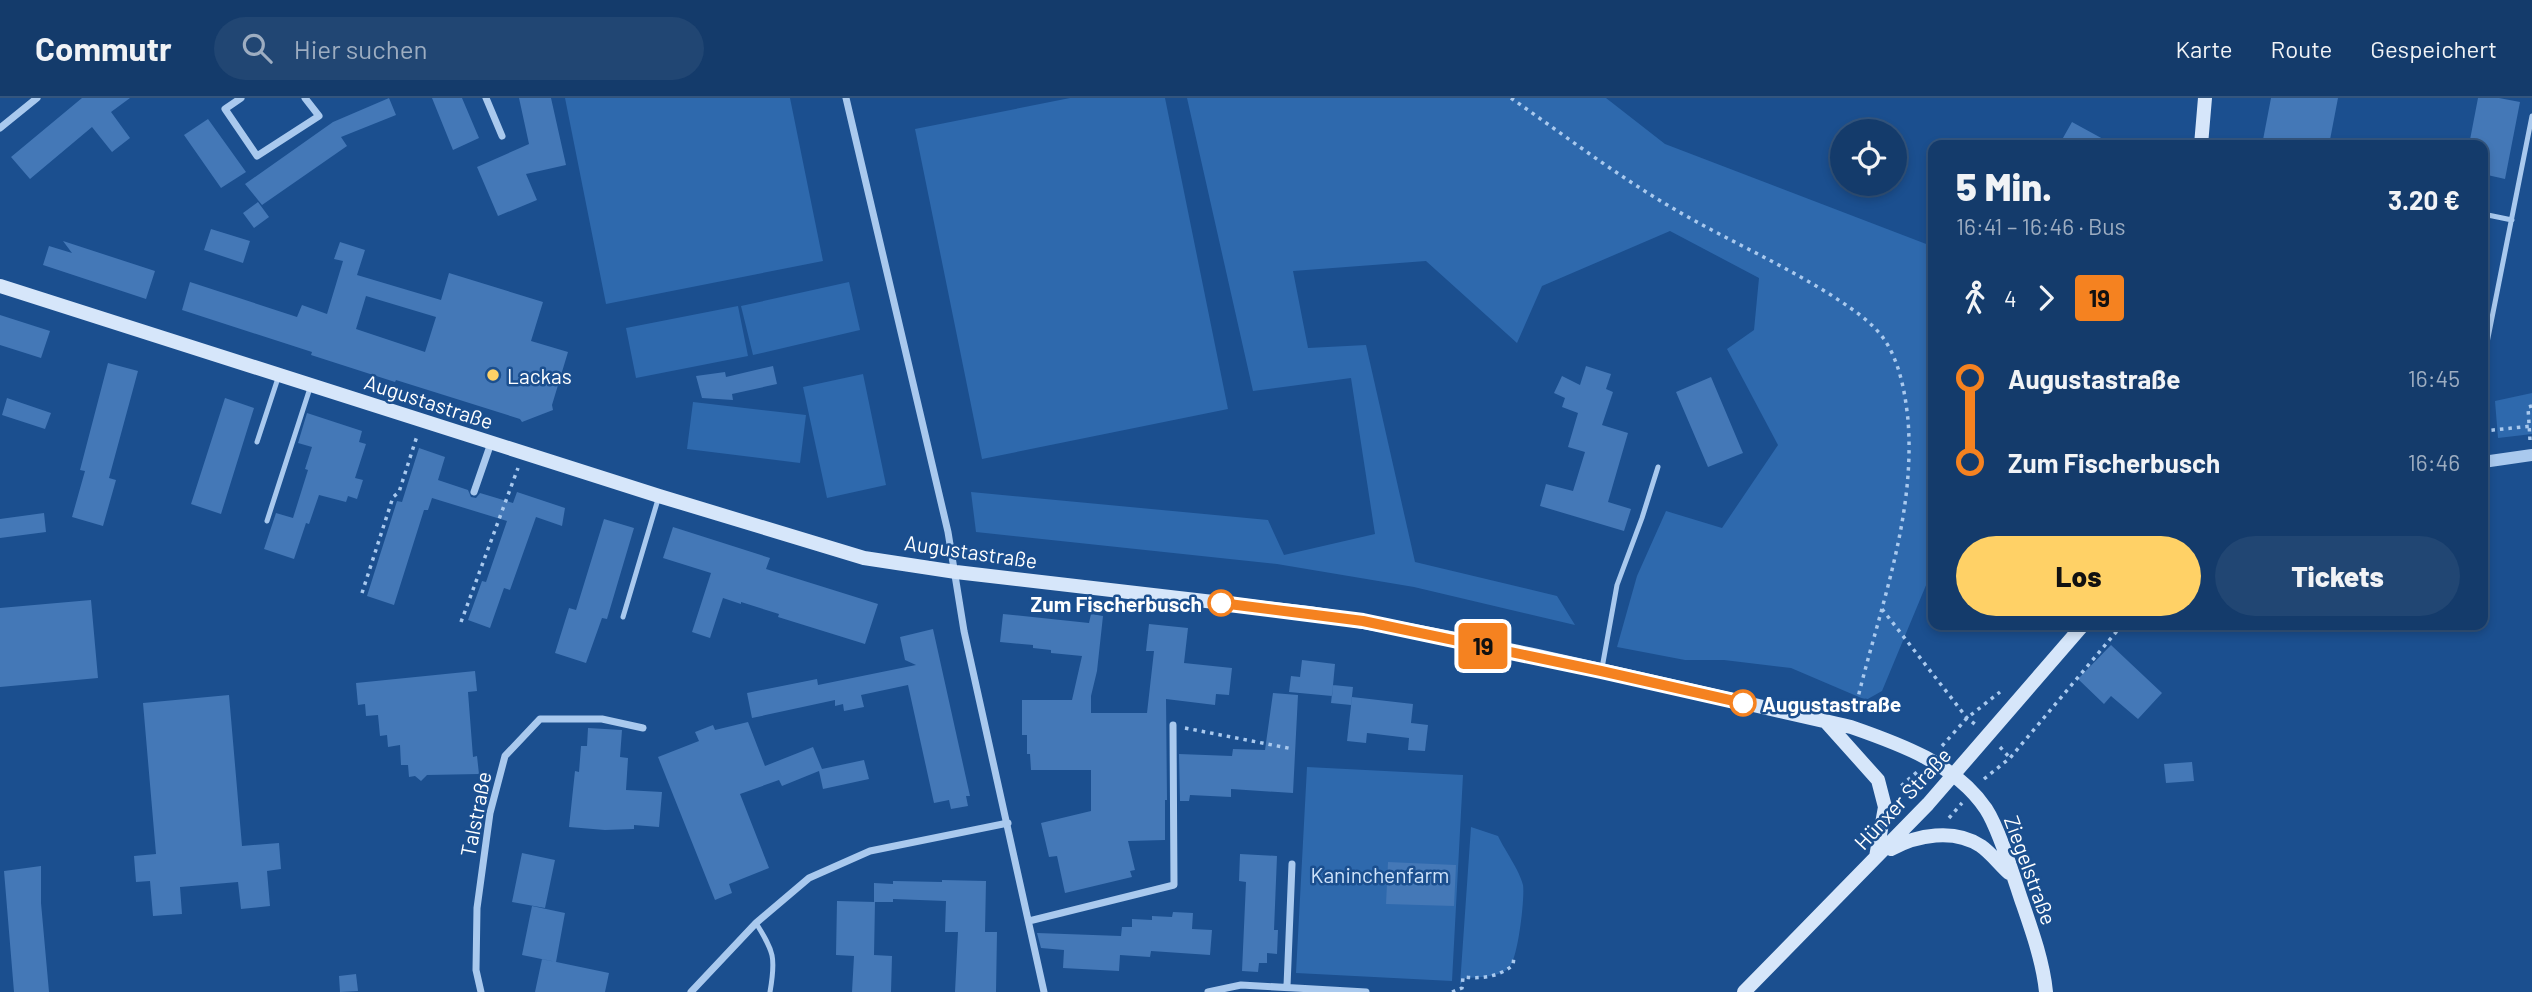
<!DOCTYPE html>
<html lang="de">
<head>
<meta charset="utf-8">
<style>
  body { margin:0; font-family:Barlow,sans-serif; background:#214673; color:#f1f3f6; height:100vh; display:flex; flex-direction:column; font-size:26px; white-space:nowrap }
  * { box-sizing:border-box; margin:0 }
  p { font-size:23px; color:#9dadc1 }
  .icon { flex:none; width:38px; height:38px; fill:none; stroke:currentColor; stroke-width:2; stroke-linecap:round; stroke-linejoin:round }
  .map { position:relative; flex:1; overflow:hidden }
  .panel { position:absolute; left:1928px; top:42px; width:560px; height:490px; display:flex; flex-direction:column; background:#143b6b; border-radius:14px; box-shadow:0 4px 10px #0003,0 0 0 2px #33557e }
  .panel>* { flex:none }
  .badge { padding:0 14px; border-radius:5px; font-size:24px; line-height:46px }
  .fabs { position:absolute; left:1830px; top:21px; display:grid; gap:14px }
  .fabs a { display:grid; place-items:center; width:77px; height:77px; border-radius:50%; background:#143b6b; box-shadow:0 4px 10px #0003,0 0 0 2px #33557e; font-size:35px }
  .map>.badge { position:absolute; translate:-50% -50%; box-shadow:0 0 0 4px #fff }
  .legs { display:flex; align-items:center; gap:10px; height:77px; padding:0 28px; font-size:23px }
  .legs p { margin-inline-start:auto }
  .headline { display:flex; align-items:center; justify-content:space-between; height:119px; padding:0 28px }
  h1 { font-size:38px; font-weight:800; line-height:52px }
  .primary-button { display:flex; gap:14px; margin-top:auto; padding:14px 28px }
  .primary-button a { flex:1; height:80px; border-radius:42px; background:#ffd166; color:#111; font-size:28px; font-weight:800; line-height:80px; text-align:center }
  .primary-button a+a { background:#214673; color:#f1f3f6 }
  ul { padding:0 28px; list-style:none }
  li { display:flex; align-items:center; gap:24px; height:84px; font-size:26px }
  li i { display:grid; place-items:center; width:10px; height:100%; margin:0 9px; background:currentColor }
  li i::after { content:''; width:18px; height:18px; margin:-9px; border:5px solid; border-radius:50%; background:#143b6b }
  li p { margin-inline-start:auto }
  li:first-child i { background:linear-gradient(#0000 50%,currentColor 0) }
  li:last-child i { background:linear-gradient(currentColor 50%,#0000 0) }
  header { display:flex; align-items:center; gap:42px; box-sizing:border-box; height:98px; padding:0 35px; background:#143b6b; border-bottom:2px solid #33557e }
  header strong { font-size:33px }
  nav { display:flex; gap:38px; margin-inline-start:auto; font-size:24px }
  .search { width:490px; height:63px; background:#214673; display:flex; align-items:center; gap:18px; box-sizing:border-box; padding:0 24px; border-radius:38px; color:#9dadc1; font-size:26px }
  .map>svg:first-child { display:block }
  .green { fill:#2e69ad }
  .building { fill:#4478b7; fill-rule:evenodd }
  .lines { fill:none; stroke-linecap:round; stroke-linejoin:round }
  .path { stroke:#a9c9ee; stroke-width:3.5; stroke-dasharray:3.5 5; stroke-linecap:butt }
  .service { stroke:#a9c9ee; stroke-width:5 }
  .minor { stroke:#a9c9ee; stroke-width:7 }
  .tertiary { stroke:#a9c9ee; stroke-width:12 }
  .secondary { stroke:#d6e6fa; stroke-width:14 }
  .line-1-casing { stroke:#fff; stroke-width:16 }
  .line-1 { stroke:#f58220; stroke-width:10 }
  .poi-dot { fill:#ffd166; stroke:#1b4f8f; stroke-width:2.5 }
  .stop-1-dot { fill:#fff; stroke:#f58220; stroke-width:3.5 }
  .labels { text-anchor:middle; dominant-baseline:central; stroke-width:5; stroke-linejoin:round; paint-order:stroke }
  .poi-label { font-size:21px; fill:#fff; stroke:#1b4f8f; text-anchor:start }
  .street-label { font-size:21px; fill:#fff; stroke:#1b4f8f }
  .stop-label { font-size:21px; font-weight:bold; fill:#fff; stroke:#1b4f8f; text-anchor:end }
  .park-label { font-size:21px; fill:#cfe3fa; stroke:#1b4f8f }
</style>
</head>
<body>
<header>
<strong>Commutr</strong>
<div class="search"><svg class="icon" aria-label="search" viewBox="0 0 24 24"><circle cx="10" cy="10" r="6"/><path d="M15 15l6 6"/></svg>Hier suchen</div>
<nav><a>Karte</a><a>Route</a><a>Gespeichert</a></nav>
</header>
<div class="map">
<svg width="2532" height="894" viewBox="0 0 2532 894">
  <rect width="100%" height="100%" fill="#1b4f8f"/>
  <path class="green" d="M565 0H790L823 163 606 206Z
    M1070 0H1165L1228 311 982 361 915 31Z
    M1187 0H1606L1665 46 1934 149V468L1882 593 1866 602 1791 570 1724 562H1685L1617 549 1637 478 1666 413 1722 430 1778 347 1727 251 1754 232 1759 180 1670 133 1542 188 1517 245 1426 163 1293 173 1308 250 1366 247 1415 464 1557 498 1575 527 1414 489 1277 466 976 434 971 394 1268 422 1284 457 1375 436 1351 280 1253 293Z
    M849 184 860 232 753 257 741 208Z
    M738 208 748 258 636 280 626 230Z
    M863 276 886 387 827 400 803 289Z
    M2532 295V336L2498 340 2495 303Z
    M693 304 806 317 800 365 687 351Z
    M1307 669 1463 677 1452 883 1296 875Z
    M1471 729 1498 738C1504 751 1520 773 1523 787 1525 799 1518 864 1508 871 1495 880 1480 879 1465 880L1460 887Z"/>
  <path class="building" d="M82 0H130L111 14 130 40 112 54 92 29 30 81 11 59Z
    M389 0 396 17 341 39 347 48 262 107 245 86 333 24Z
    M432 0H462L479 40 453 52Z
    M519 0H551L566 67 526 76 537 102 498 118 477 69 529 46Z
    M2271 0H2338L2329 47H2262Z
    M2478 0H2499L2520 4 2505 81 2483 76V47H2469Z
    M208 21 246 74 221 90 184 37Z
    M2072 24 2114 47H2059Z
    M258 104 269 119 254 130 243 115Z
    M211 131 250 143 243 165 204 152Z
    M63 143 155 173 146 201 43 167 49 148 72 155Z
    M340 144 365 152 357 177 441 202 449 175 543 204 531 243 568 254 552 307 553 312 522 324 520 321 396 282 395 284 311 257 312 254 182 212 190 184 297 219 302 207 327 216 343 163 334 161ZM366 198 436 219 425 254 356 231Z
    M0 217 50 233 41 260 0 247Z
    M108 265 138 273 109 380 116 382 103 428 72 419 85 373 80 372Z
    M773 268 777 286 732 296 733 302 702 300 696 278 725 274 726 279Z
    M1586 268 1611 276 1606 291 1613 294 1602 327 1628 335 1608 404 1631 411 1624 433 1540 408 1546 386 1573 393 1585 354 1568 349 1578 315 1562 309 1565 300 1554 295 1562 278 1580 287Z
    M1711 279 1743 355 1708 369 1676 294Z
    M7 300 51 315 45 331 2 317Z
    M225 300 254 310 221 416 191 406Z
    M307 315 362 333 359 344 366 346 355 380 363 382 357 401 348 398 346 404 319 397 309 426 306 425 294 461 264 451 276 415 293 420 308 372 305 371 312 349 298 345Z
    M419 350 445 359 438 382 468 392 471 399 476 400 480 395 513 405 517 394 565 410 562 428 536 419 510 492 504 490 490 530 468 522 482 483 486 484 507 423 432 400 428 412H424L394 507 367 498 397 403 402 404Z
    M44 415 46 434 0 440V421Z
    M604 421 634 430 607 521 602 520 586 565 555 555 569 510 576 512Z
    M673 429 770 460 766 471 878 506 865 546 778 519 779 516 741 504V506L723 500 710 540 692 534 711 475 663 460Z
    M91 502 98 580 0 589V510Z
    M1003 516 1089 525 1091 516 1103 518 1097 573 1091 598V615H1147L1154 553H1146L1149 526 1188 530 1184 565 1232 570 1229 597 1216 596 1215 607 1166 601 1167 702H1165V742L1128 743 1135 772 1130 773 1132 779 1065 795 1057 758 1049 759 1041 725 1091 713V672H1031L1030 656H1027V637H1022V602H1072L1082 558 1051 555V552L1033 550V547L1000 544Z
    M933 531 970 698H966L968 708 951 711 949 702 934 705 908 587 861 597 864 609 844 613 843 606 835 608V602L752 620 747 595 817 581 818 587 916 567 905 562 900 539Z
    M2111 547 2162 595 2138 621 2111 598 2104 606 2078 581Z
    M1302 562 1335 566 1332 598 1289 594 1291 578 1300 579Z
    M475 573 477 593 468 594 473 659 477 658 479 676 427 677 421 683 415 678 409 679 408 667H401L400 647 388 649 387 637 380 638 378 617 366 618 365 606 358 607 356 585Z
    M1333 587 1353 589 1351 607 1331 605Z
    M1273 595 1298 597 1293 695 1231 691V699L1190 697 1189 703H1180L1179 656 1232 658 1233 651 1265 652Z
    M229 597 242 748 279 745 281 771 267 773 270 808 241 811 238 784 180 789 182 816 153 818 150 783 136 784 134 758 156 756 143 605Z
    M1352 599 1413 606 1411 625 1428 627 1425 653 1408 652 1409 640 1367 635 1366 645 1347 643Z
    M748 624 765 668 813 649 822 671 864 662 869 681 823 691 819 673 782 688 779 682 740 696 769 770 729 786 732 795 715 802 658 659 699 643 695 634 713 627 715 632Z
    M588 630 622 632 620 659 628 660 626 692 662 694 659 729 634 727V731L605 732 569 729 575 673 579 674 581 648H587Z
    M2192 664 2194 683 2166 685 2164 666Z
    M522 755 555 762 545 810 512 804Z
    M1240 756 1277 758 1274 832H1278L1277 856 1267 855V865H1259L1258 874 1242 873 1246 784 1239 783Z
    M1388 764 1456 767 1454 808 1386 806Z
    M41 768V805L49 894H14L4 773Z
    M942 782 986 783 985 834H997L996 894H955L958 834H945L946 803 893 801V804H874V785L893 786V783L942 784Z
    M837 803 875 804 874 857 892 858 891 894H852L854 858 836 857Z
    M532 808 565 815 556 864 522 857Z
    M1173 814 1193 815 1192 831 1212 832 1210 857 1151 853 1150 859 1120 857 1119 873 1063 870 1064 852 1041 850 1037 835 1121 838 1122 829H1132V821L1152 822V818L1172 819Z
    M542 861 609 875 605 894H535Z
    M356 876 358 893 340 894 339 878Z"/>
  <g class="lines">
    <path class="path" d="M1511 0C1561 35 1611 73 1664 105 1718 138 1777 163 1831 197 1849 209 1867 220 1881 237 1899 260 1905 293 1908 322 1916 422 1877 517 1855 612
      M2483 333 2532 328
      M2530 342 2528 309 2532 308
      M362 495 393 399 399 394 417 338
      M1882 511 1967 620 1976 627
      M461 524 518 370
      M1185 630 1293 651
      M1942 648 1967 620 2000 594
      M2000 649 2010 660
      M1984 681 2010 660 2122 527
      M1915 697 1901 688 1917 674
      M1949 720 1962 705
      M1452 894 1462 890 1463 879C1481 881 1499 879 1513 867L1514 859"/>
    <path class="service" d="M2483 116 2512 122
      M2483 265 2532 18
      M257 344 279 277
      M267 423 310 290
      M623 519 659 398
      M1602 570 1617 487 1642 420 1658 369
      M756 825C774 854 776 859 770 894"/>
    <path class="minor" d="M241 0 225 11 257 58 319 18 305 0
      M486 0 502 38
      M846 0 948 434 964 533 1044 894
      M0 30 37 0
      M474 394 491 345
      M1029 823 1174 787 1173 627
      M1287 888 1292 766
      M481 894 476 872 477 810 490 715 505 658 540 621H602L643 630
      M691 894 756 825 809 780 870 753 1008 725
      M1208 894 1241 887 1366 894"/>
    <path class="tertiary" d="M2483 364 2532 357"/>
    <path class="secondary" d="M2201 47 2205 0
      M0 188 659 398 864 460 956 474 1309 515C1491 543 1671 589 1851 629 1900 646 1956 666 1986 711 1999 731 2013 777 2021 801 2031 830 2043 863 2046 894
      M1827 625 1878 682 1885 709 1876 759
      M1891 751C1917 737 1954 730 1981 748 1991 755 2000 767 2009 775
      M1744 894 1928 706 2083 527"/>
  </g>
  <g class="lines">
    <defs>
      <path id="line-1" d="M1221 505 1363 523 1601 573 1743 605"/>
    </defs>
    <use href="#line-1" class="line-1-casing"/>
    <use href="#line-1" class="line-1"/>
  </g>
  <circle class="poi-dot" cx="493" cy="277" r="7"/>
  <g class="stop-1-dot">
    <circle cx="1221" cy="505" r="12"/>
    <circle cx="1743" cy="605" r="12"/>
  </g>
  <g class="labels">
    <g class="poi-label">
      <text x="507" y="277">Lackas</text>
    </g>
    <g class="street-label">
      <text transform="translate(429 303) rotate(18)">Augustastraße</text>
      <text transform="translate(971 453) rotate(8)">Augustastraße</text>
      <text transform="translate(1902 700) rotate(-47)">Hünxer Straße</text>
      <text transform="translate(475 716) rotate(-79)">Talstraße</text>
      <text transform="translate(2031 772) rotate(70)">Ziegelstraße</text>
    </g>
    <g class="stop-label">
      <text x="1202" y="505">Zum Fischerbusch</text>
      <text x="1762" y="605" text-anchor="start">Augustastraße</text>
    </g>
    <g class="park-label">
      <text x="1380" y="776">Kaninchenfarm</text>
    </g>
  </g>
</svg>
<div class="fabs">
<a><svg class="icon" aria-label="locate" viewBox="0 0 24 24"><circle cx="12" cy="12" r="6"/><path d="M12 2v4M12 18v4M2 12h4M18 12h4"/></svg></a>
</div>
<b class="badge" style="left:1483px;top:548px;background:#f58220;color:#111">19</b>
<section class="panel">
<div class="headline"><div><h1>5 Min.</h1><p>16:41 – 16:46 · Bus</p></div><b>3.20 €</b></div>
<div class="legs"><svg class="icon" aria-label="walk" viewBox="0 0 24 24"><circle cx="13" cy="4" r="2"/><path d="M13 8l-2 6 4 7M11 14l-3 7M7 12l3-4h3l4 4"/></svg>4<svg class="icon" aria-label="forward" viewBox="0 0 24 24"><path d="M9 5l7 7-7 7"/></svg><b class="badge" style="background:#f58220;color:#111">19</b></div>
<ul>
<li><i style="color:#f58220"></i><b>Augustastraße</b><p>16:45</p></li>
<li><i style="color:#f58220"></i><b>Zum Fischerbusch</b><p>16:46</p></li>
</ul>
<div class="primary-button"><a>Los</a><a>Tickets</a></div>
</section>
</div>
</body>
</html>
